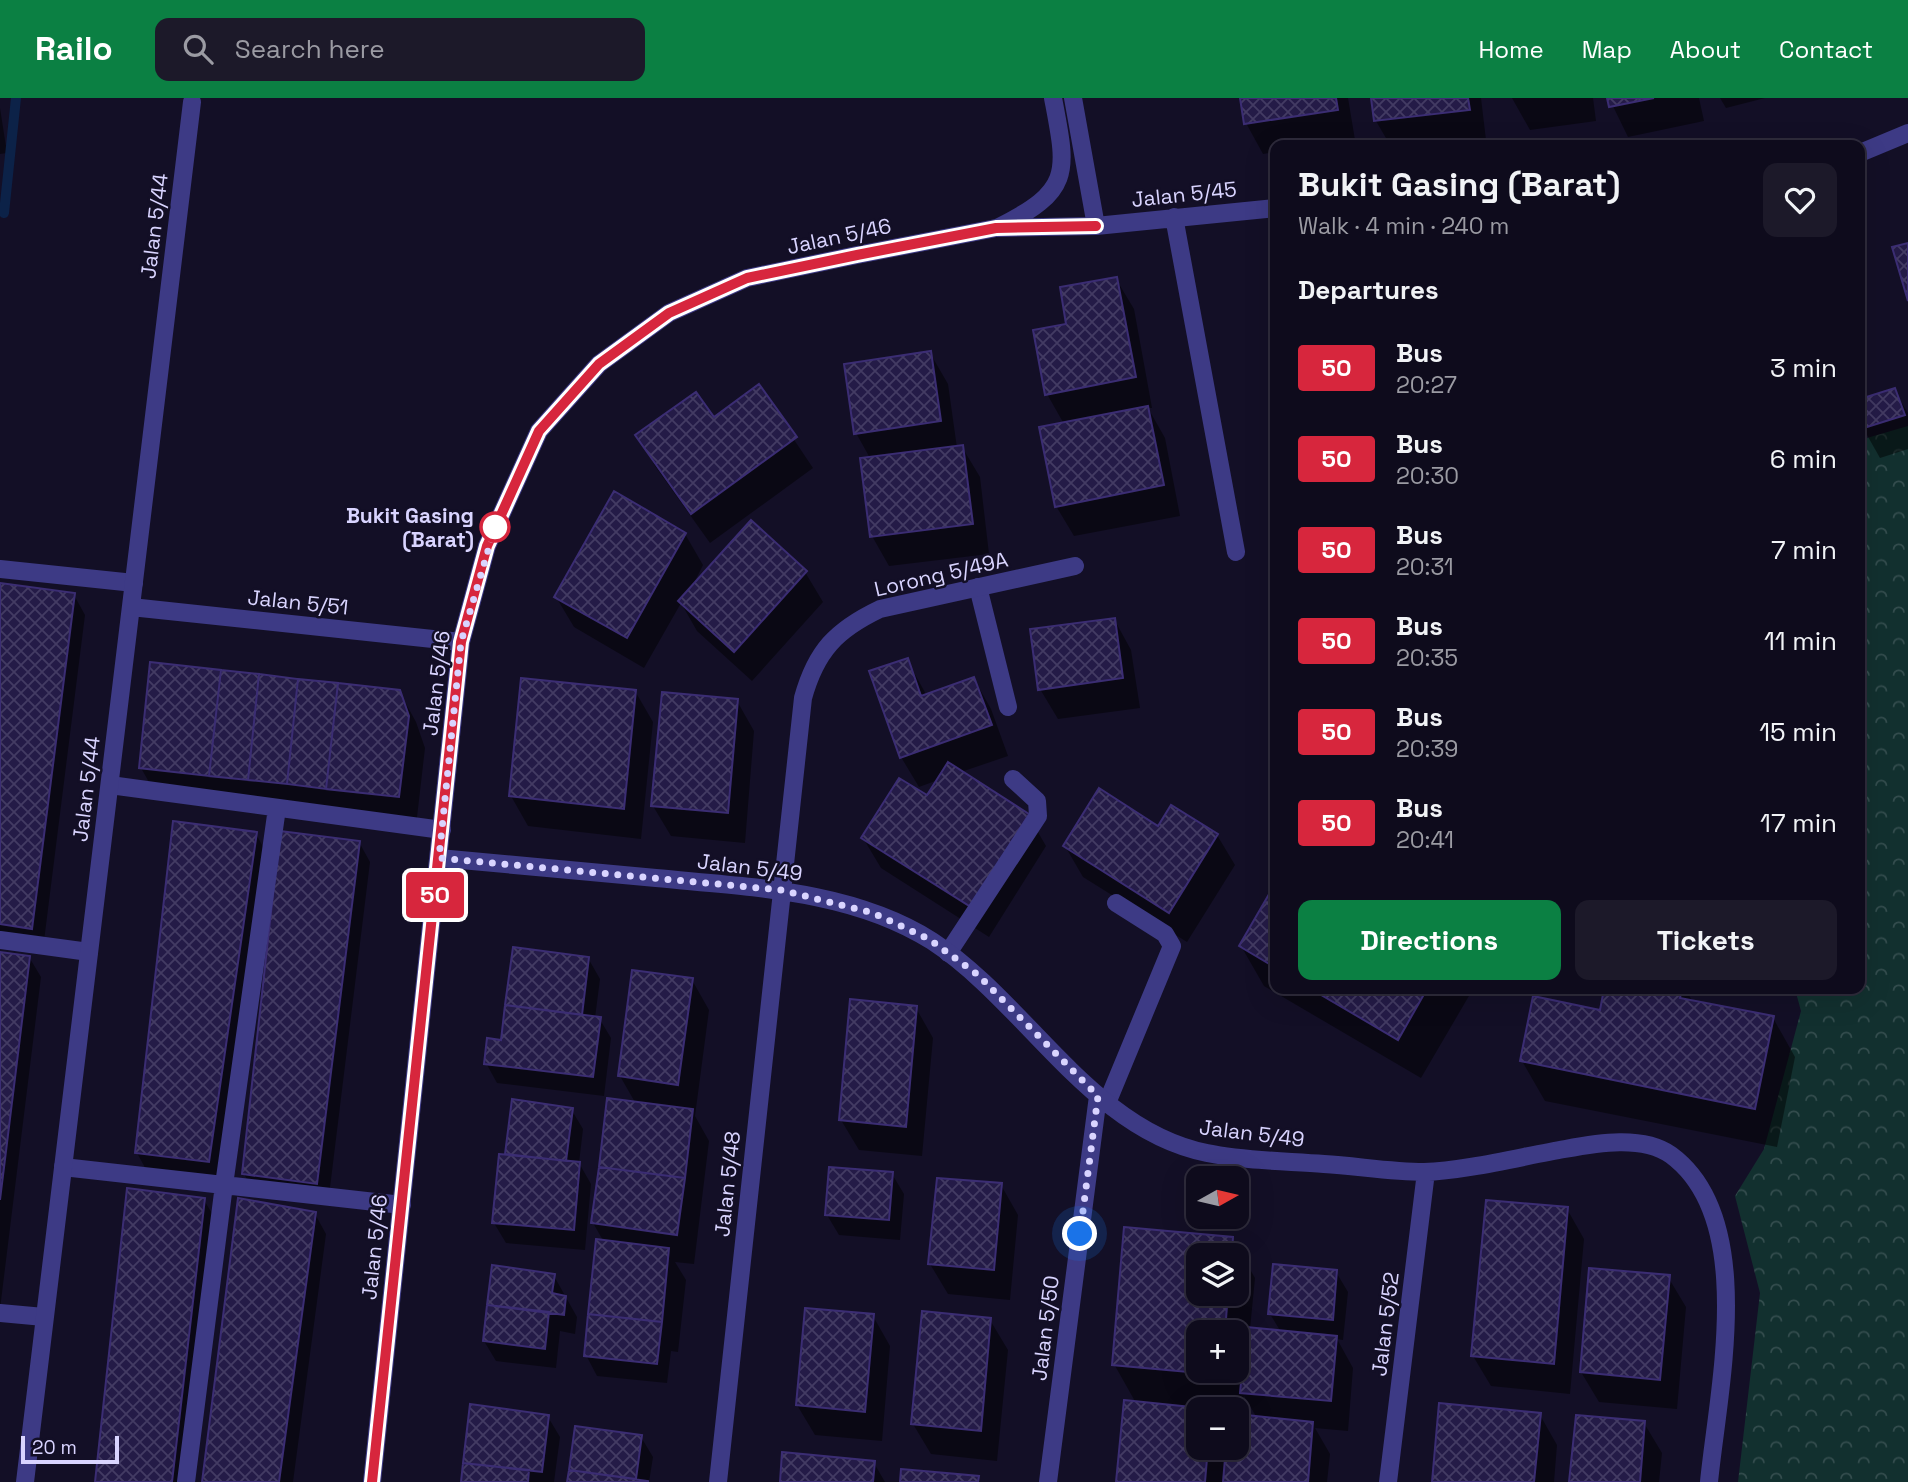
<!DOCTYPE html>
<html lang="en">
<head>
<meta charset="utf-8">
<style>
  body { margin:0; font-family:"Space Grotesk",sans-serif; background:#1c1929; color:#f1f3f6; height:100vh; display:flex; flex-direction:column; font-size:26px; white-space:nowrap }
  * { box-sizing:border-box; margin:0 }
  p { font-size:23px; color:#9b9ba3 }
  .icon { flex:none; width:38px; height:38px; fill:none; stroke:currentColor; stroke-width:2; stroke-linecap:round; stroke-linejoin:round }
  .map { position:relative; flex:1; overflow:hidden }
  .details { position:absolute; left:1270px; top:42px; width:595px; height:854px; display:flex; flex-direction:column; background:#0e0b1c; border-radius:14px; box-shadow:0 7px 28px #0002,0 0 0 2px #2e2b3b }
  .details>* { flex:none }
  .badge { padding:0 14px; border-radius:5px; font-size:24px; line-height:46px }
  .needle { width:46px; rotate:82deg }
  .controls { position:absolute; left:1186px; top:1068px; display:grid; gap:14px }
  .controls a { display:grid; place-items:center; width:63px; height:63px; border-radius:14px; background:#0e0b1c; box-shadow:0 7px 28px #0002,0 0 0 2px #2e2b3b; font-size:35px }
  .scale { position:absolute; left:21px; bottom:18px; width:98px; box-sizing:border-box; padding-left:7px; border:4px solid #d9d4ff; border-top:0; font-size:19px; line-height:24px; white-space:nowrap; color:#d9d4ff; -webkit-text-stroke:5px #130f26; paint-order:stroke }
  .you { position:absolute; width:35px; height:35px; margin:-18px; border:5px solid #fff; border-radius:50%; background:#1a73e8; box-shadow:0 0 0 10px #1a73e833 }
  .map>.badge { position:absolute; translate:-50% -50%; box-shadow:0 0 0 4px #fff }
  h2 { padding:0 28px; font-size:26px; line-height:63px }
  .round { display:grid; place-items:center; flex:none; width:74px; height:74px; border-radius:14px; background:#1c1929 }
  .summary { display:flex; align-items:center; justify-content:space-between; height:119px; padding:0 28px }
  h1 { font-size:33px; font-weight:700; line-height:52px }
  .action { display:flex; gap:14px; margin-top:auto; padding:14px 28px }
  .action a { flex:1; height:80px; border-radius:14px; background:#0b8043; color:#fff; font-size:28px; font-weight:700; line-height:80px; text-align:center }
  .action a+a { background:#1c1929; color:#f1f3f6 }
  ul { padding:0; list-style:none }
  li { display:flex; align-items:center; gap:21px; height:91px; padding:0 28px }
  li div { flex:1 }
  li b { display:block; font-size:26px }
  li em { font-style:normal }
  li .badge { min-width:77px; font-weight:700; text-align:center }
  header { display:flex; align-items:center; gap:42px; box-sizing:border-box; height:98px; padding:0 35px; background:#0b8043; color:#fff }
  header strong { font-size:33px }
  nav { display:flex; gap:38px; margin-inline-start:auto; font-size:24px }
  .search { width:490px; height:63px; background:#1c1929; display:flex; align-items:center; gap:18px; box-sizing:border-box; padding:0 24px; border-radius:14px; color:#9b9ba3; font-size:26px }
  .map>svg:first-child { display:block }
  .forest { fill:url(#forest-crowns) }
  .shadow { fill:#0007; fill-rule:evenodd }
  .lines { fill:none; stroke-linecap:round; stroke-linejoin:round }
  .stream { stroke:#0c2248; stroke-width:10 }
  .building { fill:url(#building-cross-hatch); stroke:#3b2d73; stroke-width:2 }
  .service { stroke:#3d3a85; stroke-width:18 }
  .minor { stroke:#3d3a85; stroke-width:18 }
  .tertiary { stroke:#3d3a85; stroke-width:18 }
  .line-casing { stroke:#fff; stroke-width:16 }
  .line { stroke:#d7263d; stroke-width:10 }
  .walk { stroke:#d9d4ff; stroke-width:7; stroke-dasharray:0 12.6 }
  .stop-dot { fill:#fff; stroke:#d7263d; stroke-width:3.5 }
  .labels { text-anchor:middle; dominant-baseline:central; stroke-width:5; stroke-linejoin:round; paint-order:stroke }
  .street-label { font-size:21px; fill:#d9d4ff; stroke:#130f26 }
  .stop-label { font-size:21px; font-weight:bold; fill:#d9d4ff; stroke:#130f26; text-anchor:end }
</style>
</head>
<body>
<header>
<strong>Railo</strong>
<div class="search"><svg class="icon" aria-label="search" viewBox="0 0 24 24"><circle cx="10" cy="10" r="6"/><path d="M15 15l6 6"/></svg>Search here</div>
<nav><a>Home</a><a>Map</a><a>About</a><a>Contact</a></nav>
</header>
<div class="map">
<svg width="1908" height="1384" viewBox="0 0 1908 1384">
  <defs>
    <pattern id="forest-crowns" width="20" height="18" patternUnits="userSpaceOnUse" patternTransform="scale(1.75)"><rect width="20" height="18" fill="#12302f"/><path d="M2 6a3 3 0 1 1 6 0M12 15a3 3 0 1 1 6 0" fill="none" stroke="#344d4e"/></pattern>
    <pattern id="building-cross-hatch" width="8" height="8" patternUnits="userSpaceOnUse" patternTransform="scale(1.75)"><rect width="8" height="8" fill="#241b47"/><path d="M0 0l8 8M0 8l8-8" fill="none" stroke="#433b63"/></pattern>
  </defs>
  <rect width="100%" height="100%" fill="#130f26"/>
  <path class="forest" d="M1908 328V1384H1738L1760 1195 1735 1098 1764 1051 1801 913 1795 891H1860V342Z"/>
  <path class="shadow" d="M1242 0H1348L1355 42 1321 47H1276V54L1263 56 1246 25Z
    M1373 0H1481L1486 42 1440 47H1390L1376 23Z
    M1512 0H1593L1596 23 1530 32Z
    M1609 0H1699L1704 23 1628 39Z
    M1720 0H1765L1726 10Z
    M0 10 7 55 0 56Z
    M1116 181 1134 211 1152 310H1148L1165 340 1180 418 1074 438 1056 408 1064 326 1047 296 1068 227Z
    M930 255 948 286 957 350 962 349 980 379 989 456 889 468 872 438 870 360 856 335Z
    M1860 286 1865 301 1894 292 1908 315V351L1880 360 1867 337 1860 339Z
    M758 288 813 370 710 445 655 368 637 338 713 321Z
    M685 436 703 467 691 491 805 474 823 504 752 583 697 533 681 505 644 570 574 529 556 499Z
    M0 487 74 497 85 517 43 851 0 843Z
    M1114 521 1131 552 1140 610 1058 621 1040 591Z
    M907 562 927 598 974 581 991 611 1008 658 961 674 1028 717 1046 748 989 839 881 770 863 740 928 700 938 682 919 689 901 659Z
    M399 593 416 624 425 650 416 728 158 700 141 670Z
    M635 593 653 624 641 741 528 728 511 698Z
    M737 603 754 633 745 745 671 738 653 708Z
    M256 736 267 756 220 1083 148 1075 137 1055Z
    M1217 737 1235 767 1187 844 1083 779 1065 748Z
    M359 744 370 764 328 1106 255 1096 244 1076Z
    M1276 787V891H1473L1421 980 1264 888 1241 848Z
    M0 856 29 859 41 879 0 1211Z
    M588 860 600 881 595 920H599L611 940 604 998 497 985 486 965 502 944Z
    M692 882 709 912 695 1018 709 1043 694 1166 675 1164 686 1182 678 1254 671 1253 667 1285 597 1278 586 1257 604 1144 593 1125 636 1006 620 978Z
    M1606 891H1685L1693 904 1773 920 1795 959 1777 1049 1545 1003 1522 963 1602 914Z
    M916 910 933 940 922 1058 859 1052 841 1022Z
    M513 1003 571 1011 583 1031 579 1065 591 1086 585 1152 506 1145 494 1125Z
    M892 1076 904 1096 900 1142 839 1137 827 1117Z
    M1001 1087 1018 1117 1010 1202 948 1196 930 1166Z
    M204 1102 216 1122 185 1384H97Z
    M1567 1111 1584 1141 1570 1296 1491 1288 1473 1258Z
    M315 1116 326 1136 293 1384H203Z
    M1126 1131 1232 1140 1255 1180 1250 1231 1281 1234 1270 1216 1336 1174 1348 1194 1343 1242 1337 1241 1353 1270 1348 1333 1315 1330 1330 1356 1327 1384H1118L1136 1305 1114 1266ZM1199 1157H1237V1195H1199ZM1199 1234H1237V1272H1199ZM1244 1298 1257 1320 1242 1319ZM1199 1311H1237V1349H1199Z
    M554 1178 577 1219 575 1236 560 1233 556 1270 496 1263 484 1243Z
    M1668 1179 1686 1209 1677 1311 1599 1304 1581 1274Z
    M873 1218 890 1248 882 1343 815 1337 797 1307Z
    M990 1222 1008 1252 997 1363 931 1356 913 1326Z
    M1540 1317 1557 1347 1554 1384H1434Z
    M548 1319 560 1339 554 1384H463Z
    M1644 1325 1662 1355 1659 1384H1571Z
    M576 1330 641 1339 653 1359 649 1384H569Z
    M874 1365 885 1384H782Z"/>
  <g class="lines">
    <path class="stream" d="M4 115 16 0"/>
  </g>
  <path class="building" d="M1240 0H1336L1338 12 1244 26Z
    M1371 0H1468L1470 12 1374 23Z
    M1607 0H1654L1609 9Z
    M1908 145V203L1892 149Z
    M1117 179 1136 279 1045 297 1033 232 1066 226 1060 189Z
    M931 253 941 323 854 336 844 266Z
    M759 286 797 339 691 416 635 337 696 294 714 319Z
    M1895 290 1905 317 1861 331 1860 301Z
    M1148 308 1164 387 1055 409 1039 329Z
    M963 347 973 426 870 439 860 360Z
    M614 393 686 435 627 540 554 499Z
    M751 422 807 473 734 554 678 503Z
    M0 485 75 495 32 831 0 826Z
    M1115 520 1123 580 1038 592 1030 531Z
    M908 560 921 598 974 579 992 627 900 660 869 573Z
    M150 564 221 572 209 678 139 670Z
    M221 572 259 576 248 682 209 678Z
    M259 576 298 581 287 686 248 682Z
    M521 580 636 592 624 711 509 698Z
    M298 581 338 585 326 691 287 686Z
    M338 585 400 592 409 618 399 699 326 691Z
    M662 594 738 601 728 715 651 708Z
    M948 664 1029 716 971 809 861 740 899 680 927 697Z
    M1099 690 1158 728 1171 707 1218 736 1169 815 1063 748Z
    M173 723 257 734 209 1064 135 1055Z
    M280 733 360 743 317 1086 242 1076Z
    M1276 784V870L1239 848Z
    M513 849 589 859 582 917 505 907Z
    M0 854 30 858 0 1102Z
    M632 872 693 880 678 987 618 978Z
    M1311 891H1427L1398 942Z
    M1604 891H1682L1680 900 1774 918 1755 1011 1520 963 1533 898 1600 912Z
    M850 901 917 908 906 1029 839 1022Z
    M505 907 601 919 593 979 484 966 487 940 501 942Z
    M607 1000 693 1011 685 1080 599 1069Z
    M512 1001 573 1010 566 1063 505 1056Z
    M499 1056 580 1064 574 1132 492 1125Z
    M599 1069 685 1080 677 1137 591 1125Z
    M829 1069 893 1074 889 1122 825 1117Z
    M937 1080 1002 1085 994 1172 928 1166Z
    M127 1090 205 1100 172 1384H95Z
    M238 1100 316 1114 279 1384H202Z
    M1486 1102 1568 1109 1554 1266 1471 1258Z
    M1124 1129 1233 1139 1232 1157H1199V1195H1228L1225 1234H1199V1272H1221V1277L1112 1267Z
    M596 1141 669 1150 662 1224 588 1216Z
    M1273 1166 1337 1172 1333 1222 1268 1216Z
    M492 1167 555 1176 552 1195 566 1198 564 1217 487 1207Z
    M1589 1170 1670 1177 1660 1282 1580 1274Z
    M487 1207 549 1214 545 1251 483 1243Z
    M805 1210 874 1216 865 1314 796 1307Z
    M922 1213 991 1220 981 1333 911 1326Z
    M588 1216 662 1224 657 1266 584 1258Z
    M1246 1229 1337 1238 1331 1303 1240 1295Z
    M1124 1302 1211 1311H1199V1349H1208L1205 1384H1116Z
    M1439 1305 1541 1315 1534 1384H1432Z
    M470 1306 549 1317 542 1374 463 1365Z
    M1237 1316 1313 1324 1308 1384H1223L1226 1349H1237Z
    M1576 1317 1645 1323 1640 1384H1569Z
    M575 1328 642 1337 636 1381 569 1372Z
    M782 1354 875 1363 873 1384H780Z
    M463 1365 529 1372 528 1384H461Z
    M901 1371 979 1378 978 1384H900Z
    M569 1372 648 1383V1384H567Z"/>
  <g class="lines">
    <path class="service" d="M0 471 134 485
      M978 489 1008 609
      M110 687 442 732
      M0 842 89 854
      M948 855 1038 718 1037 703 1013 681
      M1107 1005 1172 848 1165 836 1116 805
      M63 1069 402 1107
      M0 1215 44 1219
      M186 1384 224 1087 277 710"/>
    <path class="minor" d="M1860 55 1908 35
      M1174 119 1236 454
      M1096 128 1276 110
      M131 509 461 544
      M439 760C511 767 584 773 656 780 748 789 852 792 932 843 1027 905 1091 1032 1207 1055 1245 1063 1286 1063 1324 1066 1357 1068 1391 1074 1424 1074 1465 1073 1524 1058 1565 1051 1597 1045 1643 1037 1671 1057 1758 1121 1718 1292 1709 1384
      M25 1384 192 4
      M718 1384 803 600C816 553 836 532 880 511L1075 468
      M1048 1384 1098 998
      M1388 1384 1426 1074"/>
    <path class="tertiary" d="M999 129C1073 92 1067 74 1053 0
      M372 1384 461 544 487 448 539 333 599 266 669 215 747 180 857 157 996 130 1096 128 1073 0"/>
  </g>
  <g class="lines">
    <defs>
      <path id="line" d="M372 1384 461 544 487 448 539 333 599 266 669 215 747 180 857 157 996 130 1096 128"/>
    </defs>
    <use href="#line" class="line-casing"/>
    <use href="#line" class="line"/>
    <path class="walk" d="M495 429 461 544 439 760 781 792 873 815 929 841 978 877 1098 998 1080 1136"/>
  </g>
  <circle class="stop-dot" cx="495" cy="429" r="14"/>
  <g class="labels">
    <g class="street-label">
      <text transform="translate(1184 96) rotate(-6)">Jalan 5/45</text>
      <text transform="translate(154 128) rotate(-83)">Jalan 5/44</text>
      <text transform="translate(839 138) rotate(-12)">Jalan 5/46</text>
      <text transform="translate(941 476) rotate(-13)">Lorong 5/49A</text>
      <text transform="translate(298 504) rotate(6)">Jalan 5/51</text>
      <text transform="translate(436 585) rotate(-83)">Jalan 5/46</text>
      <text transform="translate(86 691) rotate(-83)">Jalan 5/44</text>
      <text transform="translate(750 769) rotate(7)">Jalan 5/49</text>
      <text transform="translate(1252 1035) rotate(7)">Jalan 5/49</text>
      <text transform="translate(727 1086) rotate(-84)">Jalan 5/48</text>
      <text transform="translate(374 1149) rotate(-84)">Jalan 5/46</text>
      <text transform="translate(1385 1226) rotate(-83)">Jalan 5/52</text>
      <text transform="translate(1045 1230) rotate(-83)">Jalan 5/50</text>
    </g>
    <g class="stop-label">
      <text x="474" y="417">Bukit Gasing<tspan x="474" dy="24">(Barat)</tspan></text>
    </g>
  </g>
</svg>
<div class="controls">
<a><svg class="needle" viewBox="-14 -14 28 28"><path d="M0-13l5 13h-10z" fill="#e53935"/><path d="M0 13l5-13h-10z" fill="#9b9ba3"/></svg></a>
<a><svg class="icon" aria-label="layers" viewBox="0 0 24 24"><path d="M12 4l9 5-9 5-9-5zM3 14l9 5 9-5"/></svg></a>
<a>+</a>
<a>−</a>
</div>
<div class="scale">20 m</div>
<div class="you" style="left:1080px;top:1136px"></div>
<b class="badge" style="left:435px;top:797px;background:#d7263d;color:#fff">50</b>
<section class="details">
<div class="summary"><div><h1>Bukit Gasing (Barat)</h1><p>Walk · 4 min · 240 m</p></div><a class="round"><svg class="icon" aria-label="heart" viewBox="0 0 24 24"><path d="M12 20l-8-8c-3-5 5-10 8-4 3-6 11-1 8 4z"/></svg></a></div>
<h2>Departures</h2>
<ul>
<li><span class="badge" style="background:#d7263d;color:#fff">50</span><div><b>Bus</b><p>20:27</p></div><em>3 min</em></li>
<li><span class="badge" style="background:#d7263d;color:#fff">50</span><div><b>Bus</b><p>20:30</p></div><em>6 min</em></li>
<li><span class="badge" style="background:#d7263d;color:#fff">50</span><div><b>Bus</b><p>20:31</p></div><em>7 min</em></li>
<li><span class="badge" style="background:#d7263d;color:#fff">50</span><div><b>Bus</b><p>20:35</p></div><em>11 min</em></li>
<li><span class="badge" style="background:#d7263d;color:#fff">50</span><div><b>Bus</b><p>20:39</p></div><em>15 min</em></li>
<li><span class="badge" style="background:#d7263d;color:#fff">50</span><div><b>Bus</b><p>20:41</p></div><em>17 min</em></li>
</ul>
<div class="action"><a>Directions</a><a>Tickets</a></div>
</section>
</div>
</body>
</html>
